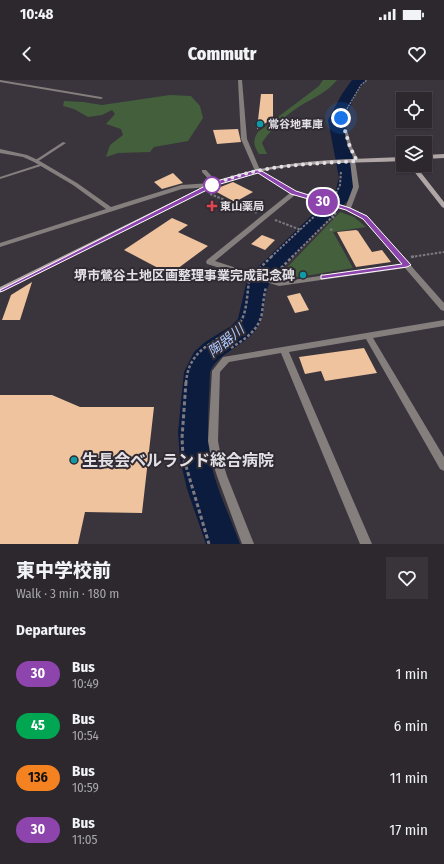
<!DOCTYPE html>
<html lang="en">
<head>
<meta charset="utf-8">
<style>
  body { margin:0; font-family:"Fira Sans Condensed","Noto Sans JP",sans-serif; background:#38343a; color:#f1f3f6; height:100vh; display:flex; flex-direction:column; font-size:15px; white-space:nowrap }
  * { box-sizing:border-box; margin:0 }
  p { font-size:13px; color:#a6a6aa }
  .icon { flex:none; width:22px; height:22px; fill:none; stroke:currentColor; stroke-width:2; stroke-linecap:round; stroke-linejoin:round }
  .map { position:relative; height:464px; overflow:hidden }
  .drawer { display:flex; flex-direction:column; background:#2c282e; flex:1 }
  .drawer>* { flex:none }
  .badge { padding:0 8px; border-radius:13px; font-size:14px; line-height:26px }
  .tools { position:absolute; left:396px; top:12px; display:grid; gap:8px }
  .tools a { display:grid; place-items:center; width:36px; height:36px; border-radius:0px; background:#2c282e; box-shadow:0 1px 3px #0004,0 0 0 1px #48444a; font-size:20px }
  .you { position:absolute; width:20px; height:20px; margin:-10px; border:3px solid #fff; border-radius:50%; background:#1a73e8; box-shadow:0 0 0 6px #1a73e833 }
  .map>.badge { position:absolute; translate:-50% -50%; box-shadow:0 0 0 2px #fff }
  h2 { padding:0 16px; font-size:15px; line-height:36px }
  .round { display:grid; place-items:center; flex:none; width:42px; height:42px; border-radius:0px; background:#38343a }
  .headline { display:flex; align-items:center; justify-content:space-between; height:68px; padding:0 16px }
  h1 { font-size:19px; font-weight:800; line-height:30px }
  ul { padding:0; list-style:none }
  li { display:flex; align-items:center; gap:12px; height:52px; padding:0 16px }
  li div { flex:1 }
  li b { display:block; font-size:15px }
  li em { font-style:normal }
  li .badge { min-width:44px; font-weight:700; text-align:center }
  .status { display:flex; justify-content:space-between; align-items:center; height:28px; padding:0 20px; background:#2c282e; direction:ltr }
  .status svg { height:11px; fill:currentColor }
  header { display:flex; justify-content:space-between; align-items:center; height:52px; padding:0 16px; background:#2c282e; font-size:18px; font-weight:800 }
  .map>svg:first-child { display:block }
  .green { fill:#435f3c }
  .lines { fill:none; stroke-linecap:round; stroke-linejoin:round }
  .river { fill:#0b1c3e; fill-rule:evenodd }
  .building { fill:#eec39e }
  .path-far3 { stroke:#7e7a80; stroke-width:1.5; stroke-dasharray:2 1; stroke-linecap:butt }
  .path-far2 { stroke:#7e7a80; stroke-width:2; stroke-dasharray:2.5 1.5; stroke-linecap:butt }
  .path-far1 { stroke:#7e7a80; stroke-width:2.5; stroke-dasharray:3 2; stroke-linecap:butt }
  .path { stroke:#7e7a80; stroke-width:3; stroke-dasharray:4 2.5; stroke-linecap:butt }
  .lane { fill:#847e7d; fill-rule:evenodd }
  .street { fill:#847e7d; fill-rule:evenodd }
  .secondary { fill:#afa6a5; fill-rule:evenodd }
  .line { fill:#8e44ad; stroke:#fff }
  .walk { stroke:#e4e1e6; stroke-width:4; stroke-dasharray:0 7.2 }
  .culture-dot { fill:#0f9aa8; stroke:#302b33; stroke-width:1.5 }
  .stop-dot { fill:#fff; stroke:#8e44ad; stroke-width:2 }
  .health-dot { fill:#e0444e; stroke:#302b33; stroke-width:1.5 }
  .labels { text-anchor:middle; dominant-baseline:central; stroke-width:4; stroke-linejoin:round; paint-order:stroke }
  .far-poi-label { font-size:11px; font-weight:bold; fill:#e4e1e6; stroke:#302b33; text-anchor:start }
  .poi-label { font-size:13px; font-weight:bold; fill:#e4e1e6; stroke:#302b33; text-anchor:end }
  .water-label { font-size:14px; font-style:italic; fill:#aecaff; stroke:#302b33 }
  .near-poi-label { font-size:16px; font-weight:bold; fill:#e4e1e6; stroke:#302b33; text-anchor:start }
</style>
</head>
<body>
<div class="status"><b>10:48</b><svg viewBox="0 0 49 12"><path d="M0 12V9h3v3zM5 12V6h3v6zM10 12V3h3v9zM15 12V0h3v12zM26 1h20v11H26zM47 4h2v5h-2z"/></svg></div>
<header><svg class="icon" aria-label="back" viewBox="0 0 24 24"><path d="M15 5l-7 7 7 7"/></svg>Commutr<svg class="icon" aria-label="heart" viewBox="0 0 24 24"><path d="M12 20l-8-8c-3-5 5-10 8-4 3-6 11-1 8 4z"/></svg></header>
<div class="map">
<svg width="444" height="464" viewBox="0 0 444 464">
  <rect width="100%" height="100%" fill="#3a353d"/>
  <path class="green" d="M323 0H337C325 15 309 19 294 30 284 37 268 53 262 63L267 74H259C254 66 252 61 258 52L319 6Z
    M170 15 191 16 200 26 203 38 188 61 154 67 150 72 118 73 106 77 110 65 123 55 121 49 106 44 115 34 112 30 102 35 88 37 74 29 63 26 64 21 83 22 102 25Z
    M340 132 354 137 366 147 333 152 353 188 281 200 276 199Z"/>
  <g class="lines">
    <path class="river" d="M352 0H366L356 14 344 40 357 98 355 110 352 116 272 199C262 213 267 233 257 248 245 267 219 271 210 292 209 320 206 349 210 377 215 407 230 436 240 464H206L187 409 180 379 178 352 184 292 194 272 205 262 231 246 238 239 246 204 256 189 335 113 339 98 328 40 342 14Z"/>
  </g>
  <path class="building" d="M261 14H273V38L257 49Z
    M238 49 241 62 217 64 213 50Z
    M173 93 183 103 162 109 154 102Z
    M233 102 253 112 235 122 213 110Z
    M172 138 188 145 178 152 208 166 177 189 158 188 124 170Z
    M356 150 358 151 372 172 382 170 391 182 356 187 337 152Z
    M262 155 275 160 265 170 251 164Z
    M32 202 20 240H2L11 215Z
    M300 213 309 230 295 233 287 216Z
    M364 268 377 293 325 301 321 291 305 294 299 277Z
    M0 315H52L80 327H154L142 433 85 432 78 464H0Z"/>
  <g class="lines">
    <path class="path-far3" d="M343 45 341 39 361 5 367 0"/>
    <path class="path-far2" d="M210 114 257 133
      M334 117 340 105 341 91
      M332 137 336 138
      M275 140 301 150
      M330 150 333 149
      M271 177 322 129
      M292 177 336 133
      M411 177 444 172"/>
    <path class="path-far1" d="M411 177 416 176
      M259 189 272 176
      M274 195 293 176
      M231 268C245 259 259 250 262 233 263 224 264 215 266 207
      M186 303C188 277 202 268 224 255 230 251 237 248 241 241 247 231 247 214 249 202"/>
    <path class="path" d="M186 302 182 358 183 376 209 464"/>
    <path class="lane" d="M344 49 347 50 352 67 359 81 358 82H356L348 67Z
      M63 62 66 63 37 82 34 81Z
      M40 84 44 85 0 99V97Z
      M202 90H206L217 102V104H213L202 92Z"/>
    <path class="street" d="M0 0 101 17 103 18 101 19 0 2Z
      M238 0H242L247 59 260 90 296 112 346 126 353 107 350 81 355 80 359 107 351 128 367 136 444 223V231L441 230 405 188 279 206 207 184 206 182 207 180 290 113 255 91 241 59ZM295 115 346 130 363 138 401 184 279 202 215 181Z
      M0 69 27 75 38 80 77 103 111 127 181 105 211 103 214 105 211 107 182 109 0 167V163L106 129 73 105 34 82 23 77 0 73Z
      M444 240V246L373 258 444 377V391L440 389 366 259 289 272 372 464H360L281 273 229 282 220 292 218 361 221 377 227 396 254 464H242L217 396 211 377 208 361 212 291 223 277Z"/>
    <path class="secondary" d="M444 74V78L425 79V75Z
      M403 77V81C354 83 304 82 257 92 242 95 227 101 213 106L0 212V207L209 104C274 79 335 80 403 77Z
      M409 85H415L444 122V128L442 127Z"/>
  </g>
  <path class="line" d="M256 90H260L296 111 350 128 367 136 411 185 407 187 321 199V195H324L402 184 363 139 346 130 291 114 258 93 217 105 3 211 0 212V210L213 102Z"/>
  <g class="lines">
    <path class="walk" d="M212 105C216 103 225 100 231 98 272 84 315 84 357 81L350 67 341 38"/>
  </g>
  <g class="culture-dot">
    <circle cx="260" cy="44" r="4"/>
    <circle cx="303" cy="195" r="4"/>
    <circle cx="74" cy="380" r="4"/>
  </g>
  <circle class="stop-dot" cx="212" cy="105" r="8"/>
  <path class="health-dot" d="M210 120h4v4h4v4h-4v4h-4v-4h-4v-4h4z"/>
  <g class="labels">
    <g class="far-poi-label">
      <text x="268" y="44">鴬谷地車庫</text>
      <text x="220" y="126">東山薬局</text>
    </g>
    <g class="poi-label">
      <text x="295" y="195">堺市鶯谷土地区画整理事業完成記念碑</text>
    </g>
    <g class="water-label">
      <text transform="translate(226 261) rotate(-39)">陶器川</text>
    </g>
    <g class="near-poi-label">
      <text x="82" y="380">生長会ベルランド総合病院</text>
    </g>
  </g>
</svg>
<div class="tools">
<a><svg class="icon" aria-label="locate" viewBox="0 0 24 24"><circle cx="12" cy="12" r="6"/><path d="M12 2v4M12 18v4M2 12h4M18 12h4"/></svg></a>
<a><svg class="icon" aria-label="layers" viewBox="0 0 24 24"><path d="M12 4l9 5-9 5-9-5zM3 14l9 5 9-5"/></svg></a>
</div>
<div class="you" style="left:341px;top:38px"></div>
<b class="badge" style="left:323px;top:122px;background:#8e44ad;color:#fff">30</b>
</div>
<section class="drawer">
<div class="headline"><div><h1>東中学校前</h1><p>Walk · 3 min · 180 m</p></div><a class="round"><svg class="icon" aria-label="heart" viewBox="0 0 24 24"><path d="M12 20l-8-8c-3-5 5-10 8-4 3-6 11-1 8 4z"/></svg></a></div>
<h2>Departures</h2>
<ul>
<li><span class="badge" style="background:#8e44ad;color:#fff">30</span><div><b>Bus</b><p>10:49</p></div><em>1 min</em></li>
<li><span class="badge" style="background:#00a651;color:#fff">45</span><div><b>Bus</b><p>10:54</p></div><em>6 min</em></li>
<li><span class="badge" style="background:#f58220;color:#111">136</span><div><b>Bus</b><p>10:59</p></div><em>11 min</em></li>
<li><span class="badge" style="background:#8e44ad;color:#fff">30</span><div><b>Bus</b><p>11:05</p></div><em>17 min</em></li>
</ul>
</section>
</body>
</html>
